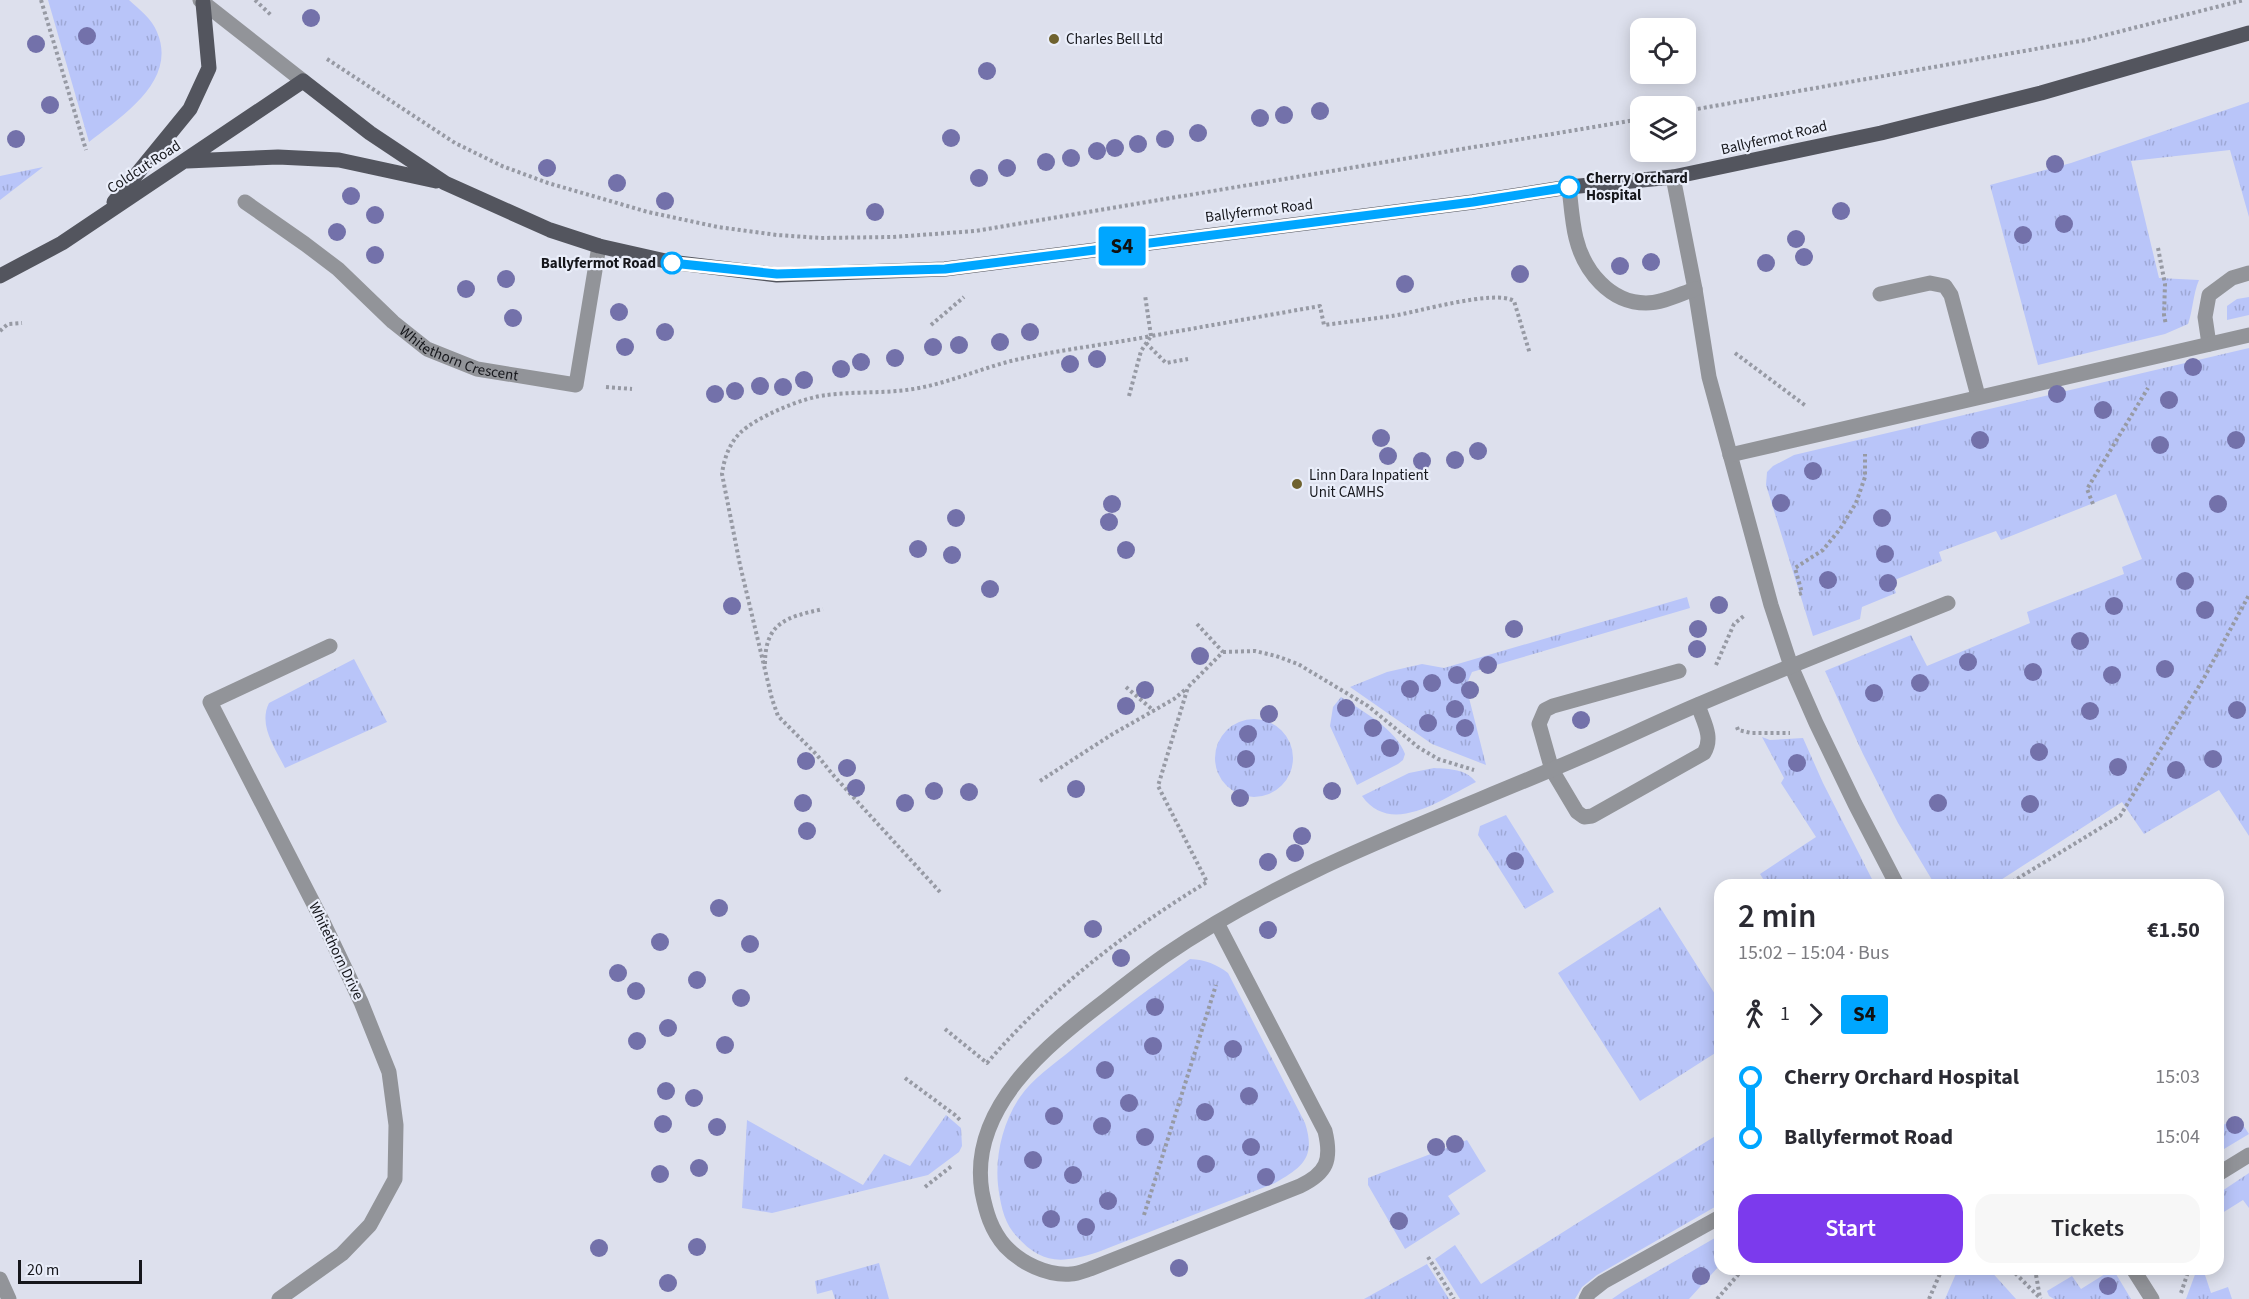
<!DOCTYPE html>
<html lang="en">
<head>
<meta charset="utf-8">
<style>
  body { margin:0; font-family:"Source Sans 3",sans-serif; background:#f7f7f7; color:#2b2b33; height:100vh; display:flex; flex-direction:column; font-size:22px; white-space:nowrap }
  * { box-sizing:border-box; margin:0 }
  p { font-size:20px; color:#7c7c81 }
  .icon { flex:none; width:33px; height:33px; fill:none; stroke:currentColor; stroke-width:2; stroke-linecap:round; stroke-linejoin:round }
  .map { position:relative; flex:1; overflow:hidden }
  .details { position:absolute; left:1714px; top:879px; width:510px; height:396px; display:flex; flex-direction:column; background:#fff; border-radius:18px; box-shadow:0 3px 15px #0003 }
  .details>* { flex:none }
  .badge { padding:0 12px; border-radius:4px; font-size:21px; line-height:39px }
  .tools { position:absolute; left:1630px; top:18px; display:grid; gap:12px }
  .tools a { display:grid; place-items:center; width:66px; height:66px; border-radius:12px; background:#fff; box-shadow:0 3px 15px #0003; font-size:30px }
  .scale { position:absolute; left:18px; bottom:15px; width:124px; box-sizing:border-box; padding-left:6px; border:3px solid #16171c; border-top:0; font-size:16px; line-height:21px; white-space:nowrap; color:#16171c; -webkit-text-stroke:4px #eaeefa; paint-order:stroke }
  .map>.badge { position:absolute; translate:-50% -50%; box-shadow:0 0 0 3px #fff }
  .legs { display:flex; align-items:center; gap:9px; height:66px; padding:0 24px; font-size:20px }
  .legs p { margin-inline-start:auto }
  .overview { display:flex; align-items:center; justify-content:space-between; height:102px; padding:0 24px }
  h1 { font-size:33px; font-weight:600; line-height:45px }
  .primary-button { display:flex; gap:12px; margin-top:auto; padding:12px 24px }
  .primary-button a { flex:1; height:69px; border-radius:18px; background:#7c3aed; color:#fff; font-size:24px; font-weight:600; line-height:69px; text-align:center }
  .primary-button a+a { background:#f7f7f7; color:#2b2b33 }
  ul { padding:0 24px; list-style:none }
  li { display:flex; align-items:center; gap:21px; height:60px; font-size:22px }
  li i { display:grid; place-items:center; width:9px; height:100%; margin:0 8px; background:currentColor }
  li i::after { content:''; width:15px; height:15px; margin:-8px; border:4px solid; border-radius:50%; background:#fff }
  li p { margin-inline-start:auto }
  li:first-child i { background:linear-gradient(#0000 50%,currentColor 0) }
  li:last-child i { background:linear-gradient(currentColor 50%,#0000 0) }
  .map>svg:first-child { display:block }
  .grass { fill:url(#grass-tufts) }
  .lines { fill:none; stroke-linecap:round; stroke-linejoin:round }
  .path { stroke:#979aa4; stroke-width:4; stroke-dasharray:3 3; stroke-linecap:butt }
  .minor { stroke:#929499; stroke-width:15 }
  .major { stroke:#53555e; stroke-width:15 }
  .tree { fill:#7371aa }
  .line-1-casing { stroke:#fff; stroke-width:14 }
  .line-1 { stroke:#00a6ff; stroke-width:9 }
  .poi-dot { fill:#6f622f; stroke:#eaeefa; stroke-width:2 }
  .stop-1-dot { fill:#fff; stroke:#00a6ff; stroke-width:3 }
  .labels { text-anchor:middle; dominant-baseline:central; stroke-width:4.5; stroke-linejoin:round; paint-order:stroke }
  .poi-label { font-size:15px; fill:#16171c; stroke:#eaeefa; text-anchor:start }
  .street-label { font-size:15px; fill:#16171c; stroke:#eaeefa }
  .stop-label { font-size:15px; font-weight:bold; fill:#16171c; stroke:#eaeefa; text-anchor:start }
</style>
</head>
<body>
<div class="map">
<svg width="2249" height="1299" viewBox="0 0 2249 1299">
  <defs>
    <pattern id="grass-tufts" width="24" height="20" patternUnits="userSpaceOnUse" patternTransform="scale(1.5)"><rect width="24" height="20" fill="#b9c5f9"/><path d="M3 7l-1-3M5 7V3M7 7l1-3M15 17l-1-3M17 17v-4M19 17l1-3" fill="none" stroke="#9ea8d5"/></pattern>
  </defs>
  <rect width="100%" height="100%" fill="#dde0ed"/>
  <path class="grass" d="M48 0H129C139 9 152 19 157 32 178 81 122 116 89 142Z
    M2249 102V217L2230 150 2131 161 2159 278 2199 280C2193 294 2193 310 2188 324L2165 334 2038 365 1990 185 2071 163Z
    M43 167 0 200V176Z
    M2249 297V315L2227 320V306L2237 299Z
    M2249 348V836L2219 790 2144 834 2122 802 1993 885H1935L1898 823 1863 754 1825 671 1911 635 1927 666 2030 623 2027 612 2124 574 2122 567 2142 559 2116 494 2001 540 1996 531 1939 552 1942 561 1892 581 1896 593 1862 607 1860 619 1813 636 1766 485 1767 472 1773 466 1794 455Z
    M1687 597 1690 608 1472 672 1466 686 1486 765 1432 744 1350 687 1387 672 1422 664 1444 668Z
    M354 659 387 722 285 768C275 748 258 725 269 703Z
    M1341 697C1361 710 1397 730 1405 754L1403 760 1398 764 1357 785 1330 726 1333 707Z
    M1215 758a39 39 0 1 1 78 0a39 39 0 1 1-78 0Z
    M1762 737 1770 740 1803 738 1823 783 1875 885H1767L1760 874 1816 837 1781 783 1784 778Z
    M1434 768C1450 769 1466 769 1476 782 1442 799 1391 837 1362 796L1409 773Z
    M1506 815 1554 892 1525 909 1478 835 1480 826Z
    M1660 907 1720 1002V1050L1640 1101 1558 973Z
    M1190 959C1206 960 1216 964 1228 973L1305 1123C1316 1157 1303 1167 1275 1183L1098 1252C1060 1264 1040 1265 1013 1232 1003 1219 1000 1201 998 1185 995 1155 1003 1122 1020 1097 1032 1079 1053 1065 1070 1051 1109 1018 1149 989 1190 959Z
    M946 1115 961 1128 962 1146 959 1152 928 1175 772 1213 742 1208 747 1120 863 1185 884 1154 910 1166Z
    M2237 1116 2249 1134 2219 1152V1128Z
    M1720 1133V1204L1597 1275 1582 1287 1575 1299H1460L1435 1259 1455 1245 1481 1284Z
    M1467 1140 1486 1171 1448 1196 1460 1214 1405 1249 1368 1185V1178Z
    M2249 1173V1208L2243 1200 2219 1215V1193Z
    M1720 1235V1265L1689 1299H1612L1625 1290Z
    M879 1263 889 1299H835L832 1290 817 1294 815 1281Z
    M1427 1264 1449 1299H1364Z
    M1958 1269H1989L2016 1299H1945Z
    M2113 1269 2131 1299H2054L2049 1296 2047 1291 2072 1276 2081 1289Z
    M2197 1269H2203L2211 1293 2228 1287 2232 1299H2186Z"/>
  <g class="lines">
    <path class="path" d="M41 0 86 150
      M255 0 272 16
      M327 59 455 143 502 166 548 183 648 212 718 227 777 235 821 238 893 237 975 231 1641 119
      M1686 111 2086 40 2244 0
      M2158 248 2165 284 2164 315 2166 325
      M931 325 964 297
      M0 331 8 324 22 323
      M1146 343 1166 363 1188 359
      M1735 353 1806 406
      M606 387 632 389
      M1129 396 1141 351 1151 336 1320 306 1324 325C1347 322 1370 319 1392 316 1418 312 1494 289 1514 301L1530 354
      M2093 504 2087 489 2148 388
      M1799 594 1802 593 1795 568 1823 550 1840 529 1856 503 1865 477V454
      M1223 652 1255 651 1276 656 1298 664 1368 706 1418 747 1438 759 1474 770
      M765 664C765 622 787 617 823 609
      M1716 665 1734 624 1745 615
      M1126 687 1154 711
      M1737 727 1738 730 1751 733H1790
      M1040 781 1111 735 1174 699 1186 689
      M2007 885 2120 816 2204 678 2249 595
      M940 892 834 776 817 755 778 716 772 699 740 565 722 474C724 459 729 444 740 433 756 417 804 397 827 395 858 391 888 394 919 388 950 382 980 369 1011 361 1057 350 1104 345 1151 336L1145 295
      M945 1029 987 1063C1050 990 1125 932 1207 882L1158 786 1188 687 1223 652 1197 624
      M905 1078 955 1115 961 1121
      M925 1187 953 1165
      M1144 1215 1216 985
      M1428 1257 1454 1299
      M2011 1269 2041 1299
      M2035 1269 2040 1298
      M2181 1293 2189 1269
      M1717 1299 1743 1269
      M1929 1299 1942 1269"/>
    <g class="minor">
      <path d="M200 0 303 81"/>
      <path d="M1673 177 1695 289 1709 377 1771 605 1791 666 1816 723 1855 804 1897 885"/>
      <path d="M1569 187C1571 204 1572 222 1576 238 1584 271 1610 303 1646 303 1663 303 1680 294 1695 289"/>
      <path id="s1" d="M245 202 305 244 338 269 393 322 427 349 477 369 576 385 599 246"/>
      <path d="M1880 294 1930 283 1945 286 1951 295 1978 396"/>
      <path d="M2209 344 2205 317 2209 295 2232 278 2249 273"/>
      <path d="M1730 455 2249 335"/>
      <path d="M1679 671 1553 706 1545 710 1539 724 1552 770 1577 812 1584 817 1592 816 1704 753C1714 737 1703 721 1698 705"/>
      <path d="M1217 923 1325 1131C1332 1160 1327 1173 1300 1186L1090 1269C1084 1271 1077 1274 1071 1274 1047 1276 1021 1263 1005 1246 991 1230 986 1212 982 1192 968 1108 1047 1045 1106 1000 1125 985 1144 970 1164 956 1282 875 1418 826 1548 771 1598 751 1646 727 1695 706 1779 670 1864 637 1948 603"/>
      <path d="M2218 1174 2249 1155"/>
      <path d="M2133 1269 2152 1299"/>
      <path d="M0 1279 9 1299"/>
      <path d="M279 1299 342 1254 370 1225 395 1179 396 1125 389 1072 361 1002 324 924 210 702 330 646"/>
      <path d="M1586 1299 1589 1293 1603 1282 1720 1217"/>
    </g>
    <path class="major" d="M187 161 278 157 339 160 436 181
      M114 202 190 109 209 68 203 3
      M0 276 62 243 303 81 370 133 445 183 550 230 599 246 670 262 777 275 945 269 1473 202 1569 187 1673 177 1881 133 2041 93 2249 33"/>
  </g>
  <g class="tree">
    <circle cx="311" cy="18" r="9"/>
    <circle cx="87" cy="36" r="9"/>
    <circle cx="36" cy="44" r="9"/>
    <circle cx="987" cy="71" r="9"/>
    <circle cx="50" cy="105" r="9"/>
    <circle cx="1320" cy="111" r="9"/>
    <circle cx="1284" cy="115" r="9"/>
    <circle cx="1260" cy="118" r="9"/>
    <circle cx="1198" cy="133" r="9"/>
    <circle cx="951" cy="138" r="9"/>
    <circle cx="16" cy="139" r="9"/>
    <circle cx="1165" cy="139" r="9"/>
    <circle cx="1138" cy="144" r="9"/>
    <circle cx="1115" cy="148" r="9"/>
    <circle cx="1097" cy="151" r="9"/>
    <circle cx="1071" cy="158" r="9"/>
    <circle cx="1046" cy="162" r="9"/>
    <circle cx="2055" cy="164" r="9"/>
    <circle cx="547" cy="168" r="9"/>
    <circle cx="1007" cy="168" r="9"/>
    <circle cx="979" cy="178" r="9"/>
    <circle cx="617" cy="183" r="9"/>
    <circle cx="351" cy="196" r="9"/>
    <circle cx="665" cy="201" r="9"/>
    <circle cx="1841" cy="211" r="9"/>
    <circle cx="875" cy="212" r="9"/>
    <circle cx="375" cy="215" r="9"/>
    <circle cx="2064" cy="224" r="9"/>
    <circle cx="337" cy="232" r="9"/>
    <circle cx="2023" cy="235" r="9"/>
    <circle cx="1796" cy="239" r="9"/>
    <circle cx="375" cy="255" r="9"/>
    <circle cx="1804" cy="257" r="9"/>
    <circle cx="1651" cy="262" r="9"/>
    <circle cx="1766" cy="263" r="9"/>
    <circle cx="1620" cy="266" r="9"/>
    <circle cx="1520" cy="274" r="9"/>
    <circle cx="506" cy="279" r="9"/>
    <circle cx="1405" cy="284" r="9"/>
    <circle cx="466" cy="289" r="9"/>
    <circle cx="619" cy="312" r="9"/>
    <circle cx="513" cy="318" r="9"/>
    <circle cx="665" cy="332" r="9"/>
    <circle cx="1030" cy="332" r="9"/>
    <circle cx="1000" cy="342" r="9"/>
    <circle cx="959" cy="345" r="9"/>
    <circle cx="625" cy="347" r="9"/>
    <circle cx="933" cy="347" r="9"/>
    <circle cx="895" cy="358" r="9"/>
    <circle cx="1097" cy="359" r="9"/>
    <circle cx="861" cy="362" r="9"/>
    <circle cx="1070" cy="364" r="9"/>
    <circle cx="2193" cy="367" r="9"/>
    <circle cx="841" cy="369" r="9"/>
    <circle cx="804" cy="380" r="9"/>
    <circle cx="760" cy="386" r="9"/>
    <circle cx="783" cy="387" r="9"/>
    <circle cx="735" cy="391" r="9"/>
    <circle cx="715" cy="394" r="9"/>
    <circle cx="2057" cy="394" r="9"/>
    <circle cx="2169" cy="400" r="9"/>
    <circle cx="2103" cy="410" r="9"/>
    <circle cx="1381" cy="438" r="9"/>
    <circle cx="1980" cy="440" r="9"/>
    <circle cx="2236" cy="440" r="9"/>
    <circle cx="2160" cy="445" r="9"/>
    <circle cx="1478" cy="451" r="9"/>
    <circle cx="1388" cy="456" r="9"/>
    <circle cx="1455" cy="460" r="9"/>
    <circle cx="1422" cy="461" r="9"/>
    <circle cx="1813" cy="471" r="9"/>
    <circle cx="1781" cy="503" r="9"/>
    <circle cx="1112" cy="504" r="9"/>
    <circle cx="2218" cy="504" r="9"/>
    <circle cx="956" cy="518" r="9"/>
    <circle cx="1882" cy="518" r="9"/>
    <circle cx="1109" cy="522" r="9"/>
    <circle cx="918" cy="549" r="9"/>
    <circle cx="1126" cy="550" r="9"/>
    <circle cx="1885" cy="554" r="9"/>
    <circle cx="952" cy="555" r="9"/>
    <circle cx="1828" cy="580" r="9"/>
    <circle cx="2185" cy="581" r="9"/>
    <circle cx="1888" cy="583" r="9"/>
    <circle cx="990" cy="589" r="9"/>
    <circle cx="1719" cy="605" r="9"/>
    <circle cx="732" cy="606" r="9"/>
    <circle cx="2114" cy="606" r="9"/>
    <circle cx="2205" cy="610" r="9"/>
    <circle cx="1514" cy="629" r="9"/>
    <circle cx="1698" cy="629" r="9"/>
    <circle cx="2080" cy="641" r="9"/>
    <circle cx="1697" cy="649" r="9"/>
    <circle cx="1200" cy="656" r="9"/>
    <circle cx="1968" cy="662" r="9"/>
    <circle cx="1488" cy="665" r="9"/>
    <circle cx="2165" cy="669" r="9"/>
    <circle cx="2033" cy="672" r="9"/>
    <circle cx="1457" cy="675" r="9"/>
    <circle cx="2112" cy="675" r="9"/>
    <circle cx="1432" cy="683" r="9"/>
    <circle cx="1920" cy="683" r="9"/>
    <circle cx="1410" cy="689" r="9"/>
    <circle cx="1145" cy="690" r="9"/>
    <circle cx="1470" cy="690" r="9"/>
    <circle cx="1874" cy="693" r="9"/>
    <circle cx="1126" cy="706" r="9"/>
    <circle cx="1346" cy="708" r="9"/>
    <circle cx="1455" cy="709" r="9"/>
    <circle cx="2237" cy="710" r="9"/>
    <circle cx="2090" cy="711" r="9"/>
    <circle cx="1269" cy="714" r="9"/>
    <circle cx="1581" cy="720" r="9"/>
    <circle cx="1428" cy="723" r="9"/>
    <circle cx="1373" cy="728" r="9"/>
    <circle cx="1465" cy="728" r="9"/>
    <circle cx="1248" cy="734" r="9"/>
    <circle cx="1390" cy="748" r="9"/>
    <circle cx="2039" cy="752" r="9"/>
    <circle cx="1246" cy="759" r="9"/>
    <circle cx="2213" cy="759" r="9"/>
    <circle cx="806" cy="761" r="9"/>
    <circle cx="1797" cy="763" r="9"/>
    <circle cx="2118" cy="767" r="9"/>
    <circle cx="847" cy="768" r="9"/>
    <circle cx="2176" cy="770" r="9"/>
    <circle cx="856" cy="788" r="9"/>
    <circle cx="1076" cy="789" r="9"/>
    <circle cx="934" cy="791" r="9"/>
    <circle cx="1332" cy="791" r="9"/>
    <circle cx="969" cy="792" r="9"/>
    <circle cx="1240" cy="798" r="9"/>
    <circle cx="803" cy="803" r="9"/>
    <circle cx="905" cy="803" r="9"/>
    <circle cx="1938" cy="803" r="9"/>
    <circle cx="2030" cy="804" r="9"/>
    <circle cx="807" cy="831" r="9"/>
    <circle cx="1302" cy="836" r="9"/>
    <circle cx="1295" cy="853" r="9"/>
    <circle cx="1515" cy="861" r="9"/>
    <circle cx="1268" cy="862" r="9"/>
    <circle cx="719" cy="908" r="9"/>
    <circle cx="1093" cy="929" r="9"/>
    <circle cx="1268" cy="930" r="9"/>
    <circle cx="660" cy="942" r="9"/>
    <circle cx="750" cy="944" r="9"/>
    <circle cx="1121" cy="958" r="9"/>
    <circle cx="618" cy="973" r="9"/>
    <circle cx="697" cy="980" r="9"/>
    <circle cx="636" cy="991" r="9"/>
    <circle cx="741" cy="998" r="9"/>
    <circle cx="1155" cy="1007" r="9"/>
    <circle cx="668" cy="1028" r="9"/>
    <circle cx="637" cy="1041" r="9"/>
    <circle cx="725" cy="1045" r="9"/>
    <circle cx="1153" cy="1046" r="9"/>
    <circle cx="1233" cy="1049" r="9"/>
    <circle cx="1105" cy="1070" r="9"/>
    <circle cx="666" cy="1091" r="9"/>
    <circle cx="1249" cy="1096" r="9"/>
    <circle cx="694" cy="1098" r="9"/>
    <circle cx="1129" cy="1103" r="9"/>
    <circle cx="1205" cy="1112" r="9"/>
    <circle cx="1054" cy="1116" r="9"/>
    <circle cx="663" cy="1124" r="9"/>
    <circle cx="2235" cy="1125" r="9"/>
    <circle cx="1102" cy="1126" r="9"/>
    <circle cx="717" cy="1127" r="9"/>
    <circle cx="1145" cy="1137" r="9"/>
    <circle cx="1455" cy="1144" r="9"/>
    <circle cx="1251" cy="1147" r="9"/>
    <circle cx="1436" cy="1147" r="9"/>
    <circle cx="1033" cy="1160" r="9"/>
    <circle cx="1206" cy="1164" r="9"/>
    <circle cx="699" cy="1168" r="9"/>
    <circle cx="660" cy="1174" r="9"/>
    <circle cx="1073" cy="1175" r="9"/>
    <circle cx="1266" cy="1177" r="9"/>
    <circle cx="1108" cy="1201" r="9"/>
    <circle cx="1051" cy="1219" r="9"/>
    <circle cx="1399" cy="1221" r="9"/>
    <circle cx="1086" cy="1227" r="9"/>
    <circle cx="697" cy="1247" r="9"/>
    <circle cx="599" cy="1248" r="9"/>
    <circle cx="1179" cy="1268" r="9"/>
    <circle cx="1701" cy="1276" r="9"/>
    <circle cx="668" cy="1283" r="9"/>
    <circle cx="2108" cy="1286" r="9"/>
  </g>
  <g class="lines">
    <defs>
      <path id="line-1" d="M672 263 777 274 945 269 1473 202 1569 187"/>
    </defs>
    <use href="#line-1" class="line-1-casing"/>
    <use href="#line-1" class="line-1"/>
  </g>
  <g class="poi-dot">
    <circle cx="1054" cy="39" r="6"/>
    <circle cx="1297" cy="484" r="6"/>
  </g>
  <g class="stop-1-dot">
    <circle cx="1569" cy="187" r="10"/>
    <circle cx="672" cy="263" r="10"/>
  </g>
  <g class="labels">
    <g class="poi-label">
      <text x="1066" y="39">Charles Bell Ltd</text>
      <text x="1309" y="475">Linn Dara Inpatient<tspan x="1309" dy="17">Unit CAMHS</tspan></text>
    </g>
    <g class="street-label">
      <text transform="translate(1774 138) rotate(-13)">Ballyfermot Road</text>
      <text transform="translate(144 167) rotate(-33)">Coldcut Road</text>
      <text transform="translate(1259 211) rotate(-7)">Ballyfermot Road</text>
      <text stroke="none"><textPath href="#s1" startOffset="266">Whitethorn Crescent</textPath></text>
      <text transform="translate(336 951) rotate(64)">Whitethorn Drive</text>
    </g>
    <g class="stop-label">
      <text x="1586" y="178">Cherry Orchard<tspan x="1586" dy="17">Hospital</tspan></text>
      <text x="656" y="263" text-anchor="end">Ballyfermot Road</text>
    </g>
  </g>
</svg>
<div class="tools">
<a><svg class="icon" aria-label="locate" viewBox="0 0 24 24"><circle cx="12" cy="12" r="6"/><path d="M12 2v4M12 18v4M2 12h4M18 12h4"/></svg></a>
<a><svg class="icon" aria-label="layers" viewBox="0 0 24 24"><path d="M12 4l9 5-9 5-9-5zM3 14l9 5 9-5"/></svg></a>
</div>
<div class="scale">20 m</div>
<b class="badge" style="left:1122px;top:246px;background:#00a6ff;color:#111">S4</b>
<section class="details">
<div class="overview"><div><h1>2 min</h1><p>15:02 – 15:04 · Bus</p></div><b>€1.50</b></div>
<div class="legs"><svg class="icon" aria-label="walk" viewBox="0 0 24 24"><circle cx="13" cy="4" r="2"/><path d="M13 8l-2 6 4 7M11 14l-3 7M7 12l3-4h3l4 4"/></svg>1<svg class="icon" aria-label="forward" viewBox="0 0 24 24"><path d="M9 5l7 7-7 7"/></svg><b class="badge" style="background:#00a6ff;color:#111">S4</b></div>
<ul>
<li><i style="color:#00a6ff"></i><b>Cherry Orchard Hospital</b><p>15:03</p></li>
<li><i style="color:#00a6ff"></i><b>Ballyfermot Road</b><p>15:04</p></li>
</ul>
<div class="primary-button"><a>Start</a><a>Tickets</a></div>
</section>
</div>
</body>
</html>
